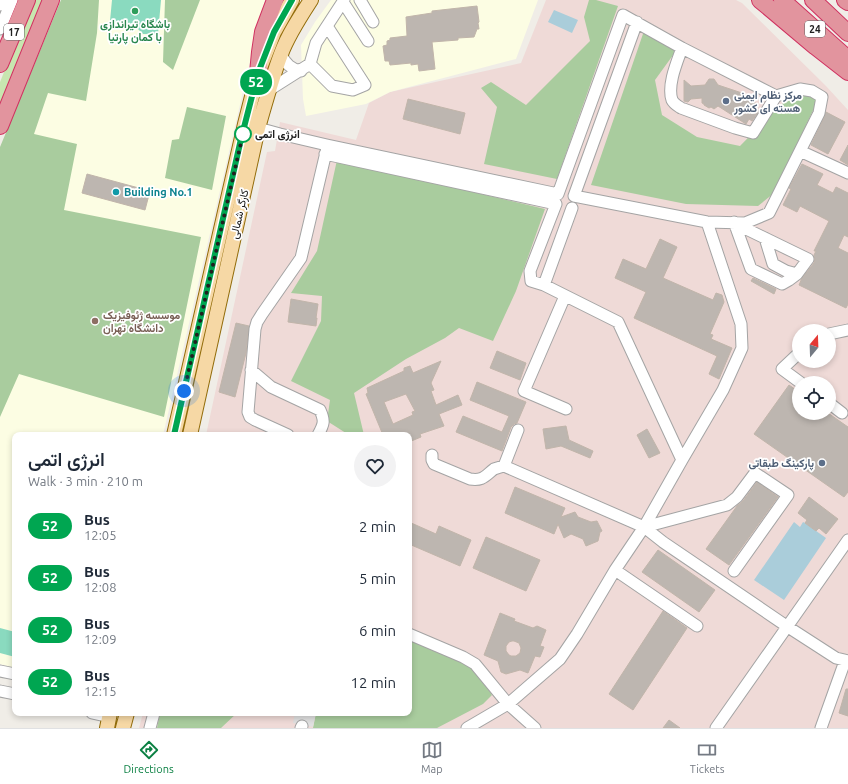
<!DOCTYPE html>
<html lang="en">
<head>
<meta charset="utf-8">
<style>
  body { margin:0; font-family:Ubuntu,Vazirmatn,sans-serif; background:#f2f2f3; color:#1f2937; height:100vh; display:flex; flex-direction:column; font-size:15px; white-space:nowrap }
  * { box-sizing:border-box; margin:0 }
  p { font-size:13px; color:#747a83 }
  .icon { flex:none; width:22px; height:22px; fill:none; stroke:currentColor; stroke-width:2; stroke-linecap:round; stroke-linejoin:round }
  .map { position:relative; flex:1; overflow:hidden }
  .drawer { position:absolute; left:12px; top:432px; width:400px; height:284px; display:flex; flex-direction:column; background:#fff; border-radius:8px; box-shadow:0 2px 6px #0003 }
  .drawer>* { flex:none }
  .badge { padding:0 8px; border-radius:13px; font-size:14px; line-height:26px }
  .needle { width:26px; rotate:19deg }
  .controls { position:absolute; left:792px; top:324px; display:grid; gap:8px }
  .controls a { display:grid; place-items:center; width:44px; height:44px; border-radius:50%; background:#fff; box-shadow:0 2px 6px #0003; font-size:20px }
  .you { position:absolute; width:20px; height:20px; margin:-10px; border:3px solid #fff; border-radius:50%; background:#1a73e8; box-shadow:0 0 0 6px #1a73e833 }
  .map>.badge { position:absolute; translate:-50% -50%; box-shadow:0 0 0 2px #fff }
  .round { display:grid; place-items:center; flex:none; width:42px; height:42px; border-radius:21px; background:#f2f2f3 }
  .head { display:flex; align-items:center; justify-content:space-between; height:68px; padding:0 16px }
  h1 { font-size:19px; font-weight:600; line-height:30px }
  ul { padding:0; list-style:none }
  li { display:flex; align-items:center; gap:12px; height:52px; padding:0 16px }
  li div { flex:1 }
  li b { display:block; font-size:15px }
  li em { font-style:normal }
  li .badge { min-width:44px; font-weight:700; text-align:center }
  .tabs { display:flex; justify-content:space-around; align-items:center; height:56px; border-top:1px solid #e0e1e3; background:#fff; font-size:11px; color:#747a83 }
  .tabs a { display:grid; justify-items:center; gap:2px }
  .tabs .active { color:#0b8043 }
  .map>svg:first-child { display:block }
  .commercial { fill:#efdad7; fill-rule:evenodd }
  .education { fill:#fcfde3 }
  .grass { fill:#c8e6b0 }
  .forest { fill:#a9cc9e }
  .pitch { fill:#8adabf }
  .parking { fill:#e0e0e0 }
  .water { fill:#aacdda }
  .building { fill:#bdb6b0; stroke:#c1b5aa; fill-rule:evenodd }
  .lines { fill:none; stroke-linecap:round; stroke-linejoin:round }
  .minor-casing { stroke:#a4a4a4; stroke-width:13 }
  .major-casing { stroke:#926c0a; stroke-width:16 }
  .highway-casing { stroke:#d03160; stroke-width:18 }
  .minor { stroke:#fff; stroke-width:11 }
  .major { stroke:#f6d8a5; stroke-width:14 }
  .highway { stroke:#e2949e; stroke-width:16 }
  .line-casing { stroke:#fff; stroke-width:9 }
  .line { stroke:#00a651; stroke-width:6 }
  .walk { stroke:#202020; stroke-width:4; stroke-dasharray:0 7.2 }
  .leisure-dot { fill:#2e9e5b; stroke:#fff; stroke-width:1.5 }
  .service-dot { fill:#5c6f8a; stroke:#fff; stroke-width:1.5 }
  .stop-dot { fill:#fff; stroke:#00a651; stroke-width:2 }
  .culture-dot { fill:#0f9aa8; stroke:#fff; stroke-width:1.5 }
  .education-dot { fill:#8d6e63; stroke:#fff; stroke-width:1.5 }
  .labels { text-anchor:middle; dominant-baseline:central; stroke-width:3.5; stroke-linejoin:round; paint-order:stroke }
  .shield { fill:#fff; stroke:#636363; stroke-width:1 }
  .shield-label { font-size:10px; font-weight:bold; fill:#202020 }
  .leisure-label { font-size:11px; font-weight:bold; fill:#27864d; stroke:#fff }
  .service-label { font-size:11px; font-weight:bold; fill:#4e5e75; stroke:#fff; text-anchor:start }
  .stop-label { font-size:11px; font-weight:bold; fill:#202020; stroke:#fff; text-anchor:start }
  .culture-label { font-size:11px; font-weight:bold; fill:#0d838f; stroke:#fff; text-anchor:start }
  .street-label { font-size:11px; fill:#202020; stroke:#fff }
  .education-label { font-size:11px; font-weight:bold; fill:#785e54; stroke:#fff; text-anchor:start }
</style>
</head>
<body>
<div class="map">
<svg width="848" height="728" viewBox="0 0 848 728">
  <rect width="100%" height="100%" fill="#f0ede7"/>
  <path class="commercial" d="M546 0H736L742 3 826 86 848 110V728H139L143 713H409V435H206L267 152 275 151 280 122 356 140 369 103 390 92 521 63ZM799 331H829V361H799ZM799 383H829V413H799Z"/>
  <path class="education" d="M68 0H265L259 23 163 435H15V668L0 664V166Z
    M331 0H538L516 59 390 92 366 104 306 116 303 99 301 45 315 22Z"/>
  <path class="grass" d="M35 0H46L0 108V82L27 16Z"/>
  <path class="forest" d="M61 0H99L97 33 86 101 48 93 34 134 77 144 64 210 201 237 164 417 19 374 0 417V147Z
    M165 0H200L173 70 163 62Z
    M589 0H596L618 6 557 179 484 164 497 107 481 88 491 82 526 105 590 41 584 17Z
    M644 31 676 51 655 80 662 115 697 137 740 146 779 106 795 95H813L817 102 774 193 758 206 686 204 591 185Z
    M187 107 226 116 212 190 165 178 172 140 179 139Z
    M337 160 545 209 516 291 493 341 459 328 445 338 406 359 354 393 364 435H349L327 421 330 400 291 381 321 321 322 296 291 293 317 251Z
    M216 281 222 282 187 435H181Z
    M409 640 474 668 492 695 483 704 437 728H313L316 713H409Z
    M160 713H237L221 728H157Z"/>
  <path class="pitch" d="M112 0H161L158 34H143L137 28 110 21Z
    M0 628 15 632V657L0 653Z"/>
  <path class="parking" d="M295 713H316L313 727 293 723Z"/>
  <path class="water" d="M554 10 578 20 572 33 548 22Z
    M794 522 800 527 803 522 805 523 826 538 784 600 754 580Z"/>
  <path class="building" d="M477 6 479 22 478 23 479 29H477L474 37 458 38V40L432 42 435 69 419 71 418 64 411 65V63L390 65 389 61H385L383 46 387 45V41L390 40V38L407 36 406 17 432 13V11Z
    M709 79H714L718 85 742 93 741 96 757 104 754 109 759 111 752 121 749 119 746 124 718 106 714 109 711 107 709 108 704 105V104L702 103V98L691 99 688 102 684 101V80L691 86 705 85Z
    M408 99 465 113 460 134 403 119Z
    M826 112 845 122 828 154 811 145 825 116Z
    M848 145V165L840 160Z
    M802 164 823 174 817 185 833 193 836 187 848 193V237L844 235 838 248 848 253V304L846 308 799 285 802 278 814 263 815 259 814 255 816 251H814L829 221 800 206 797 212 783 205 791 189 789 188Z
    M87 174 150 191 145 210 82 193Z
    M660 239 677 247 663 278 713 300 716 293 722 295 724 302 710 334 713 335 711 339 732 348 719 379 709 374 717 356 634 318 646 292 615 278 623 259 646 269Z
    M753 278 776 289 774 294 751 281Z
    M291 299 318 304 316 318H317L316 326 288 322Z
    M236 323 249 326 246 353 235 397 219 392Z
    M497 351 526 363 520 380 490 368Z
    M441 361 431 383 434 390 431 391 436 405 458 395 462 405 439 414 444 426 420 434 421 437 409 442V435H383L366 394 368 393 367 388 404 371V368L410 366 413 373ZM406 394 415 411 412 412 413 415 393 424 384 402Z
    M477 382 526 402 517 423 514 424 511 427 502 451 456 432 463 416 502 432 509 416 470 400Z
    M789 385 799 392V413H828L848 427V492L844 497 754 434Z
    M566 426 569 440 593 451 590 458 561 446 546 449 543 429Z
    M647 429 660 453 649 458 637 435Z
    M757 482 778 497 729 565 706 549 737 506 743 501Z
    M515 487 565 508 561 517 575 512 578 517 591 522 597 521 602 531 600 532 598 541 586 546 583 539 571 534 564 538 558 524 554 534 505 513Z
    M809 497 838 519 826 534 819 528 816 531 805 523 807 520 798 513Z
    M409 522 436 534 439 526 471 540 460 566 409 544Z
    M486 537 540 560 526 591 473 568Z
    M658 550 715 590 699 612 642 572Z
    M663 611 687 628 633 710 609 694Z
    M500 613 515 619 514 621 533 628 537 626 546 630 540 646 544 647 540 657 535 656 528 673 520 670 506 674 501 672 498 661 484 655ZM512 641H514L519 643 521 648 520 653 516 656H511L509 655 506 651V646L509 642Z
    M846 689H848V716L839 713Z
    M669 720 680 728H663Z"/>
  <g class="lines">
    <defs>
      <path id="minor" d="M360 0 373 22
        M343 2 368 41
        M0 5 2 0
        M327 26 344 0
        M0 29 12 0
        M682 48C677 62 667 85 672 100 674 104 678 106 681 108L735 128 753 133 776 96
        M281 55C286 64 291 69 301 71
        M269 90 310 64 332 86 353 90 365 85 327 26 316 43 310 64
        M258 128 280 134 327 145 558 194 623 15 682 48 776 96 800 89 812 91 822 97 819 113 769 213 745 223 707 222 574 196 637 22
        M800 151 848 173
        M325 154 556 204 530 271 531 281 544 285 618 322 682 460
        M734 222 751 269 782 284 789 280 797 274
        M736 224 808 259 797 274 786 271 773 264 765 238
        M544 285 572 208
        M565 296 524 391 566 409
        M829 334 848 330
        M799 353 782 369 801 383
        M251 370 271 387 320 410C325 421 324 424 318 435
        M829 403 842 413
        M288 435 255 420 250 417 248 412 255 329 257 322 262 314 301 258 327 148
        M432 455V460L434 464 470 479C483 481 485 476 494 469 497 468 500 467 504 466L644 527 663 542 788 627 836 658 848 661
        M504 466 518 430
        M644 527 727 505 737 497 755 473 788 495 734 571
        M615 570 697 626
        M409 634 463 657 475 664 508 704 535 728
        M0 671 15 674
        M0 691 15 694
        M92 713 110 717
        M150 728 154 713
        M301 728 302 726
        M467 728 508 704 560 659 577 634 615 570 644 527 682 460 723 390 742 348 741 324 707 222
        M716 728 848 540
        M821 728 845 661"/>
      <path id="major" d="M174 435 245 124 258 73 274 32 292 0
        M190 435 258 128C265 103 272 78 281 54 288 35 300 17 311 0
        M107 728 110 713
        M123 728 127 713"/>
      <path id="highway" d="M760 0 816 47 848 72
        M782 0 848 59
        M813 0 848 33
        M845 0 848 2
        M0 64 27 0
        M258 73 260 52 263 32 275 0
        M0 126 51 0"/>
    </defs>
    <use href="#minor" class="minor-casing"/>
    <use href="#major" class="major-casing"/>
    <use href="#highway" class="highway-casing"/>
    <use href="#minor" class="minor"/>
    <use href="#major" class="major"/>
    <use href="#highway" class="highway"/>
  </g>
  <g class="lines">
    <defs>
      <path id="line" d="M174 435 241 139 258 73 274 32 292 0"/>
    </defs>
    <use href="#line" class="line-casing"/>
    <use href="#line" class="line"/>
    <path class="walk" d="M184 391 243 134"/>
  </g>
  <circle class="leisure-dot" cx="135" cy="11" r="4"/>
  <g class="service-dot">
    <circle cx="726" cy="101" r="4"/>
    <circle cx="822" cy="463" r="4"/>
  </g>
  <circle class="stop-dot" cx="243" cy="134" r="8"/>
  <circle class="culture-dot" cx="116" cy="192" r="4"/>
  <circle class="education-dot" cx="95" cy="321" r="4"/>
  <g class="labels">
    <g class="shield">
      <rect x="805" y="21" width="20" height="16" rx="3"/>
      <rect x="4" y="24" width="20" height="16" rx="3"/>
    </g>
    <g class="shield-label">
      <text x="815" y="29">24</text>
      <text x="14" y="32">17</text>
    </g>
    <g class="leisure-label">
      <text x="135" y="24">باشگاه تیراندازی<tspan x="135" dy="13">با کمان پارتیا</tspan></text>
    </g>
    <g class="service-label">
      <text x="734" y="95">مرکز نظام ایمنی<tspan x="734" dy="13">هسته ای کشور</tspan></text>
      <text x="814" y="463" text-anchor="end">پارکینگ طبقاتی</text>
    </g>
    <g class="stop-label">
      <text x="255" y="134">انرژی اتمی</text>
    </g>
    <g class="culture-label">
      <text x="124" y="192">Building No.1</text>
    </g>
    <g class="street-label">
      <text transform="translate(239 214) rotate(-77)">کارگر شمالی</text>
    </g>
    <g class="education-label">
      <text x="103" y="315">موسسه ژئوفیزیک<tspan x="103" dy="13">دانشگاه تهران</tspan></text>
    </g>
  </g>
</svg>
<div class="controls">
<a><svg class="needle" viewBox="-14 -14 28 28"><path d="M0-13l5 13h-10z" fill="#e53935"/><path d="M0 13l5-13h-10z" fill="#747a83"/></svg></a>
<a><svg class="icon" aria-label="locate" viewBox="0 0 24 24"><circle cx="12" cy="12" r="6"/><path d="M12 2v4M12 18v4M2 12h4M18 12h4"/></svg></a>
</div>
<div class="you" style="left:184px;top:391px"></div>
<b class="badge" style="left:256px;top:82px;background:#00a651;color:#fff">52</b>
<section class="drawer">
<div class="head"><div><h1>انرژی اتمی</h1><p>Walk · 3 min · 210 m</p></div><a class="round"><svg class="icon" aria-label="heart" viewBox="0 0 24 24"><path d="M12 20l-8-8c-3-5 5-10 8-4 3-6 11-1 8 4z"/></svg></a></div>
<ul>
<li><span class="badge" style="background:#00a651;color:#fff">52</span><div><b>Bus</b><p>12:05</p></div><em>2 min</em></li>
<li><span class="badge" style="background:#00a651;color:#fff">52</span><div><b>Bus</b><p>12:08</p></div><em>5 min</em></li>
<li><span class="badge" style="background:#00a651;color:#fff">52</span><div><b>Bus</b><p>12:09</p></div><em>6 min</em></li>
<li><span class="badge" style="background:#00a651;color:#fff">52</span><div><b>Bus</b><p>12:15</p></div><em>12 min</em></li>
</ul>
</section>
</div>
<nav class="tabs">
<a class="active"><svg class="icon" aria-label="directions" viewBox="0 0 24 24"><path d="M12 3l9 9-9 9-9-9zM9 14v-3h6M13 9l2 2-2 2"/></svg>Directions</a>
<a><svg class="icon" aria-label="map" viewBox="0 0 24 24"><path d="M3 6l6-2 6 2 6-2v14l-6 2-6-2-6 2zM9 4v14M15 6v14"/></svg>Map</a>
<a><svg class="icon" aria-label="tickets" viewBox="0 0 24 24"><path d="M3 7h18v10H3zM15 7v10"/></svg>Tickets</a>
</nav>
</body>
</html>
